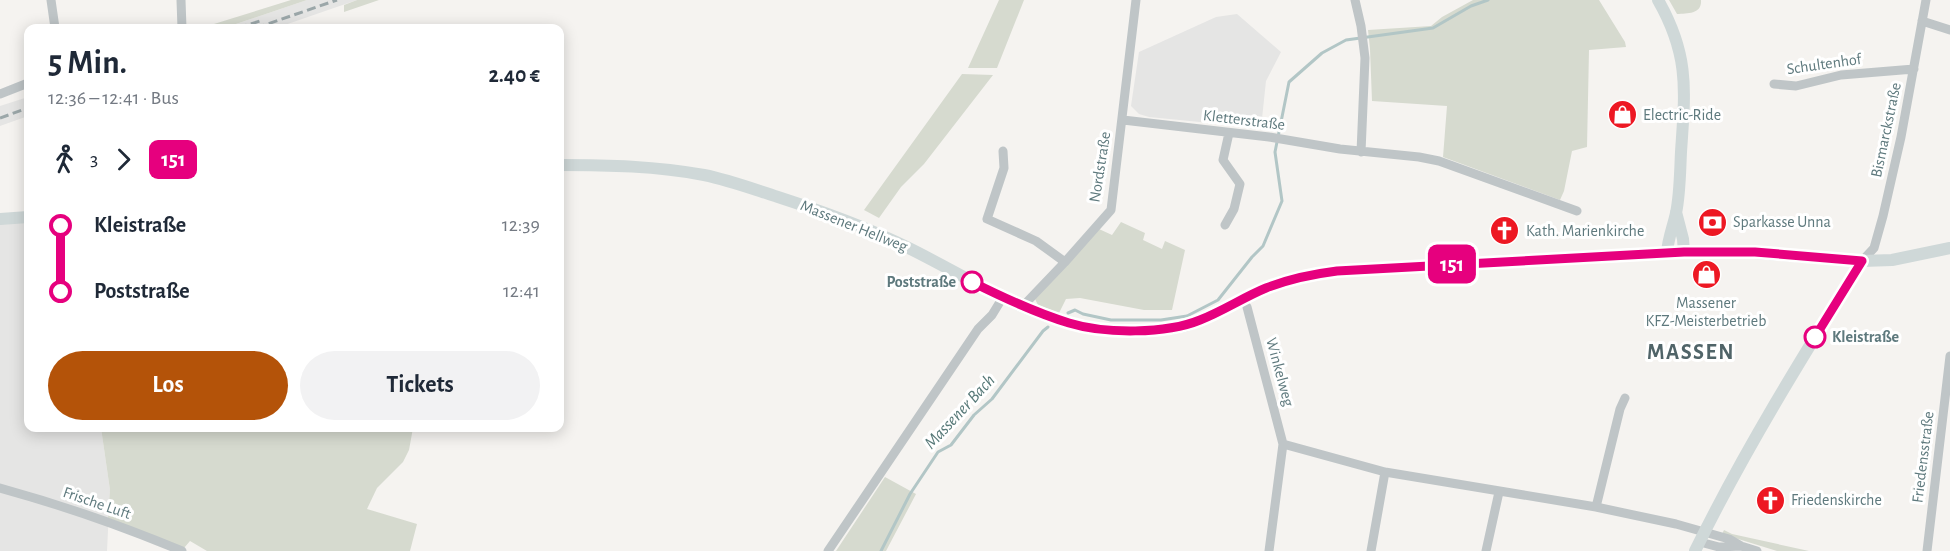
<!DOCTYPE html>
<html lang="de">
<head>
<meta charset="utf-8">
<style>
  body { margin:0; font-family:"Alegreya Sans",sans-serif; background:#f2f2f3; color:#1f2937; height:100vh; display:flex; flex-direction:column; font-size:22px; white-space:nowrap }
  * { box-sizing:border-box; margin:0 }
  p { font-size:20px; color:#747a83 }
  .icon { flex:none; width:33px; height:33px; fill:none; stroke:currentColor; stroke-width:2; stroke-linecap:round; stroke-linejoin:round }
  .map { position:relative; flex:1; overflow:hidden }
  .panel { position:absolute; left:24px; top:24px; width:540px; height:408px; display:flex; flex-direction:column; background:#fff; border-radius:12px; box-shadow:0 3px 15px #0003 }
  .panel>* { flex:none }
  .badge { padding:0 12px; border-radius:9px; font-size:21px; line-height:39px }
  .map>.badge { position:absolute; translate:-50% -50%; box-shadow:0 0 0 3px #fff }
  .legs { display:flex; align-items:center; gap:9px; height:66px; padding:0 24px; font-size:20px }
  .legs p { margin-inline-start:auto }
  .summary { display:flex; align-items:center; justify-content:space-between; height:102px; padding:0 24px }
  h1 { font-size:33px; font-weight:600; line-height:45px }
  .action { display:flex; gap:12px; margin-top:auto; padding:12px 24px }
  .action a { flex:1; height:69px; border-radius:36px; background:#b45309; color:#fff; font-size:24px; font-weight:600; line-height:69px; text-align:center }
  .action a+a { background:#f2f2f3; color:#1f2937 }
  ul { padding:0 24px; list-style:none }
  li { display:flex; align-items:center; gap:21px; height:66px; font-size:22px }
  li i { display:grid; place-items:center; width:9px; height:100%; margin:0 8px; background:currentColor }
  li i::after { content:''; width:15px; height:15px; margin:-8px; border:4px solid; border-radius:50%; background:#fff }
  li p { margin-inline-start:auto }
  li:first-child i { background:linear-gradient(#0000 50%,currentColor 0) }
  li:last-child i { background:linear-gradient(currentColor 50%,#0000 0) }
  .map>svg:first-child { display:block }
  .built { fill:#e5e5e4 }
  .green { fill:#d6dacf }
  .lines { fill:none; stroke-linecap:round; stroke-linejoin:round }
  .stream { stroke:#b2c6c6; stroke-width:3 }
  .minor { stroke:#bfc5c7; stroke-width:9 }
  .secondary { stroke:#cfd8d8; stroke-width:12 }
  .rail { stroke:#9ba7a9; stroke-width:3; stroke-dasharray:9 4.5; stroke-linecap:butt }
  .line-1-casing { stroke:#fff; stroke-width:14 }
  .line-1 { stroke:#e6007e; stroke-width:9 }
  .stop-1-dot { fill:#fff; stroke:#e6007e; stroke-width:3 }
  .labels { text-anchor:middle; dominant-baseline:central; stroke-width:6; stroke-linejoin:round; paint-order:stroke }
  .street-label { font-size:16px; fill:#5e797d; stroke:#fff }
  .poi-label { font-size:16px; fill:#5e797d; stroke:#fff; text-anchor:start }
  .stop-label { font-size:16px; font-weight:bold; fill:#5e797d; stroke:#fff; text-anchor:end }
  .water-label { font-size:18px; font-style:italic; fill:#587a79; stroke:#fff }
  .district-label { font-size:22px; font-weight:bold; letter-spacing:1.5px; fill:#506468; stroke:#fff }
</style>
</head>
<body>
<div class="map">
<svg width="1950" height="551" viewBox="0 0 1950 551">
  <rect width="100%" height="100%" fill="#f5f3f0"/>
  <path class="built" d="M307 0H357L276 28H224Z
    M1237 14 1281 52 1266 81 1261 128 1149 117 1139 114 1131 106 1139 52 1216 17Z
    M28 97V116L0 126V106Z
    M28 222V428H101L110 490 107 551H0V224Z"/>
  <path class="green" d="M291 0H307L224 28H201Z
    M357 0H379L344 12V5Z
    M999 0H1024L997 68H968Z
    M1473 0H1599L1625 42 1626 47 1589 50 1587 147 1572 151 1564 191 1560 200 1443 157 1447 106 1372 101 1370 49 1368 30 1431 26 1442 17Z
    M1669 0H1701C1702 14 1688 13 1677 14Z
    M962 74 993 75 924 164 901 187 879 218 864 210Z
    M1121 222 1145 233 1143 240 1162 249 1165 241 1185 250 1172 310H1144L1080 298 1066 299 1059 313 1038 305 1035 299 1099 229 1112 235Z
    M101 428H413L409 450 403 462 377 488 367 509 417 524 410 551H207L190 541 184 548 108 518 110 490Z
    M885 477 916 494 886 551H836Z
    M1724 530 1732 534 1809 551H1777L1722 534Z"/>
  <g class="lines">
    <path class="stream" d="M1068 313 1075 310 1083 314 1111 320H1161L1187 316 1218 300 1252 257 1263 246 1282 201 1275 152 1289 82 1322 53 1346 40 1433 28 1471 6 1488 0
      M881 551 910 494 938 452 951 445 974 415 992 399 1043 331 1048 327"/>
    <path class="minor" d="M51 0 55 28
      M181 0 182 28
      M1355 0 1361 26 1365 58 1361 152
      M1922 21 1950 30
      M1774 84 1796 86 1841 75 1914 69
      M0 94 28 83
      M1123 120 1269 137 1340 149 1419 157 1439 161 1577 211
      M1003 151 1004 168 987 219 1036 241 1065 262
      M1225 225 1234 209 1240 184 1223 160 1229 133
      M1862 261 1874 248 1883 216 1901 137 1926 0
      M1023 306 1065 262 1111 210 1136 0
      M1247 307 1283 444 1385 472 1596 507 1676 524 1729 539 1741 546 1757 551
      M0 488C62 505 122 526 182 551
      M1596 507 1620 409 1625 398
      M1700 542 1719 547 1741 546
      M828 551 978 329 992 315 1003 297
      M1269 551 1283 444
      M1371 551 1385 472
      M1486 551 1499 492
      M1927 551 1950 356"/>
    <path class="secondary" d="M1658 0C1690 56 1685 91 1681 152 1680 172 1680 194 1676 213 1673 227 1668 238 1667 253
      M560 165C608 165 656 166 704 175 729 180 753 189 778 197 818 210 858 224 896 242 955 269 1009 308 1072 324 1090 329 1109 330 1126 330 1146 331 1166 331 1185 326 1214 317 1239 299 1267 288 1290 279 1314 274 1337 271L1684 252 1755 253 1862 261 1892 260 1950 248
      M1676 212 1683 239 1684 252
      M0 219 28 217
      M1695 551C1744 451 1803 356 1862 261"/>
    <path class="rail" d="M238 28 263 20
      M256 28 337 0
      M0 118 28 108"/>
  </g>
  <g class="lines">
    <defs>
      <path id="line-1" d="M972 282C1004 298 1036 313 1069 323 1105 334 1166 334 1200 320 1223 311 1244 297 1266 288 1289 279 1313 274 1337 271L1684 252H1755L1862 261 1815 337"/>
    </defs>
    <use href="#line-1" class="line-1-casing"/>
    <use href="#line-1" class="line-1"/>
  </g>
  <defs>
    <symbol id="shop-disc" viewBox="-11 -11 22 22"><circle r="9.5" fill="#ed1823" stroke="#fff"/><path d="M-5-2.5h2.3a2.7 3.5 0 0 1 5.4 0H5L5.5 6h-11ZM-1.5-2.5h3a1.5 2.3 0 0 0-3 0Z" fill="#fff"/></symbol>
    <symbol id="bank-disc" viewBox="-11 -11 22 22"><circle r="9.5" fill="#ed1823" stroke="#fff"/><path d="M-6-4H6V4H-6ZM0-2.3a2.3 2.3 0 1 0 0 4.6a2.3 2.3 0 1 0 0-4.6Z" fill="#fff"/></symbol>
    <symbol id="church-disc" viewBox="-11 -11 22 22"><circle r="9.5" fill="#ed1823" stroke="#fff"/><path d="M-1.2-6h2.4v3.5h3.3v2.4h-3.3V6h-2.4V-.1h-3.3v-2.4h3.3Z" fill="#fff"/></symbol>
  </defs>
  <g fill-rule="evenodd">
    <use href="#shop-disc" x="1606" y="98" width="33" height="33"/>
    <use href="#bank-disc" x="1696" y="206" width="33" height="33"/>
    <use href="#church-disc" x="1488" y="214" width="33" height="33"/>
    <use href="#shop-disc" x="1690" y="258" width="33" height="33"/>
    <use href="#church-disc" x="1754" y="484" width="33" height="33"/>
  </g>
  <g class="stop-1-dot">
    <circle cx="972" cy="282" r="10"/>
    <circle cx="1815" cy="337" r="10"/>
  </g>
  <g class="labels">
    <g class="street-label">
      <text transform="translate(1824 64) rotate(-8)">Schultenhof</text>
      <text transform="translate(1244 120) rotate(7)">Kletterstraße</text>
      <text transform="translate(1886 130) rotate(-78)">Bismarckstraße</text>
      <text transform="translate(1100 167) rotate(-81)">Nordstraße</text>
      <text transform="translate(854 226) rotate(22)">Massener Hellweg</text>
      <text transform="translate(1280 372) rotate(75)">Winkelweg</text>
      <text transform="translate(1923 457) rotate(-83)">Friedensstraße</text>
      <text transform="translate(97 503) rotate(19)">Frische Luft</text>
    </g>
    <g class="poi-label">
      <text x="1643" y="115">Electric-Ride</text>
      <text x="1733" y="222">Sparkasse Unna</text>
      <text x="1526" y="231">Kath. Marienkirche</text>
      <text x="1706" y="303" text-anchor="middle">Massener<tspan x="1706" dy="18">KFZ-Meisterbetrieb</tspan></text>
      <text x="1791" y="500">Friedenskirche</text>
    </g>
    <g class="stop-label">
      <text x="956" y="282">Poststraße</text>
      <text x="1832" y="337" text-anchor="start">Kleistraße</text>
    </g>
    <g class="water-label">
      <text transform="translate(960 412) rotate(-47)">Massener Bach</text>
    </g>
    <g class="district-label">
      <text x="1691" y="352">MASSEN</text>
    </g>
  </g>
</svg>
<b class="badge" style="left:1452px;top:264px;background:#e6007e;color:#fff">151</b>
<section class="panel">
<div class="summary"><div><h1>5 Min.</h1><p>12:36 – 12:41 · Bus</p></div><b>2.40 €</b></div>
<div class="legs"><svg class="icon" aria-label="walk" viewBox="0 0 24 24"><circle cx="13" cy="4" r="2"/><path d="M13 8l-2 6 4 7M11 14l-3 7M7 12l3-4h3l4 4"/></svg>3<svg class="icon" aria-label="forward" viewBox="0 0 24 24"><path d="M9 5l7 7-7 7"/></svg><b class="badge" style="background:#e6007e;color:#fff">151</b></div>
<ul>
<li><i style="color:#e6007e"></i><b>Kleistraße</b><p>12:39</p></li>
<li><i style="color:#e6007e"></i><b>Poststraße</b><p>12:41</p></li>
</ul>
<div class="action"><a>Los</a><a>Tickets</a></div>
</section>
</div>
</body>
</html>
